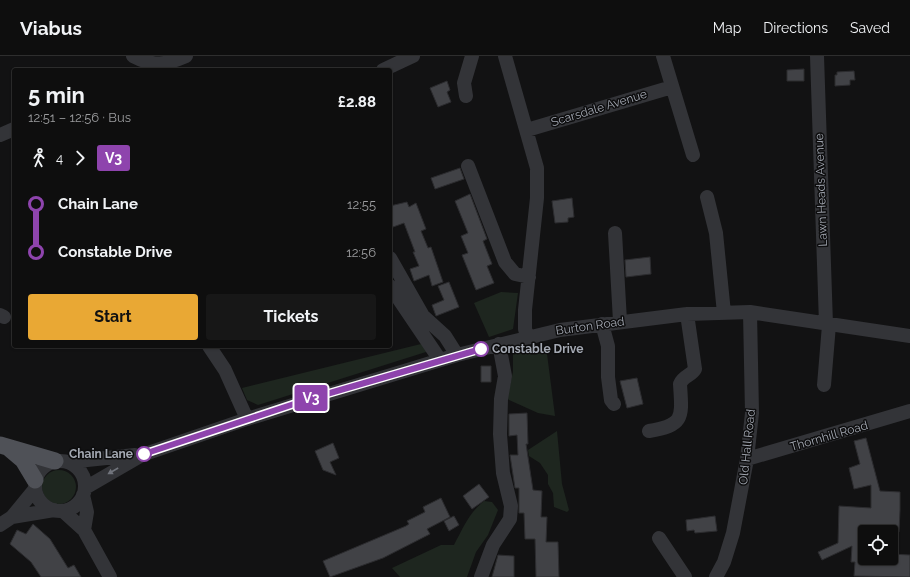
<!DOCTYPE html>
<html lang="en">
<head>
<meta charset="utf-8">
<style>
  body { margin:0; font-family:Raleway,sans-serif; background:#171717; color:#f1f3f6; height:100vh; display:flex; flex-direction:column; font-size:15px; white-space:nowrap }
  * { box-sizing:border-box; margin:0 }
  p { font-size:13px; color:#9b9c9e }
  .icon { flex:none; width:22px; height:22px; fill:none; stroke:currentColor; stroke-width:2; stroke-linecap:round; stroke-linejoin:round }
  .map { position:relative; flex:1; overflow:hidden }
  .details { position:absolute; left:12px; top:12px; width:380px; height:280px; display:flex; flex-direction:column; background:#0e0e0e; border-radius:4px; box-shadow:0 1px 3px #0004,0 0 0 1px #2e2e2e }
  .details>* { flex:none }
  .badge { padding:0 8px; border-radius:3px; font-size:14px; line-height:26px }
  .controls { position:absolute; left:858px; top:469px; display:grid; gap:8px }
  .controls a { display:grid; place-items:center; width:40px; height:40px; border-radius:4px; background:#0e0e0e; box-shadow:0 1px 3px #0004,0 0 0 1px #2e2e2e; font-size:20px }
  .map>.badge { position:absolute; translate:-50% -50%; box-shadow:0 0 0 2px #fff }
  .legs { display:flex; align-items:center; gap:6px; height:44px; padding:0 16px; font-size:13px }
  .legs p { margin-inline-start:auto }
  .overview { display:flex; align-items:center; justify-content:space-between; height:68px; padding:0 16px }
  h1 { font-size:22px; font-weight:700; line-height:30px }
  .action { display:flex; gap:8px; margin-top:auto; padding:8px 16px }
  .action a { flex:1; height:46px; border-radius:4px; background:#e9a834; color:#111; font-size:16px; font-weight:700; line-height:46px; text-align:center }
  .action a+a { background:#171717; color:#f1f3f6 }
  ul { padding:0 16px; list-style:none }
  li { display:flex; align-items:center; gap:14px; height:48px; font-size:15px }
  li i { display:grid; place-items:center; width:6px; height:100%; margin:0 5px; background:currentColor }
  li i::after { content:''; width:10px; height:10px; margin:-5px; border:3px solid; border-radius:50%; background:#0e0e0e }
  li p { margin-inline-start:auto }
  li:first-child i { background:linear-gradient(#0000 50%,currentColor 0) }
  li:last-child i { background:linear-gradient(currentColor 50%,#0000 0) }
  header { display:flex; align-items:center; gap:24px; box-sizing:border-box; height:56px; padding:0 20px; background:#0e0e0e; border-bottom:1px solid #2e2e2e }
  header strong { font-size:19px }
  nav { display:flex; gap:22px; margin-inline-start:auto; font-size:14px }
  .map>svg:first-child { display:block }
  .green { fill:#1e261f }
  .building { fill:#414246; stroke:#2c2c2f }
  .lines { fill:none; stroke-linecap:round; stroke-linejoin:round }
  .minor { stroke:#333438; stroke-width:14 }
  .major { stroke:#4f5157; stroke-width:17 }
  .oneway { fill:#71747c }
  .line-1-casing { stroke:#fff; stroke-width:9 }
  .line-1 { stroke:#8e44ad; stroke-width:6 }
  .stop-1-dot { fill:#fff; stroke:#8e44ad; stroke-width:2 }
  .labels { text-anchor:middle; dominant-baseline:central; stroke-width:3; stroke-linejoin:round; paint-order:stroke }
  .street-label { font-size:12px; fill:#a4a9b3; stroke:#0d0d0e }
  .stop-label { font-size:12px; font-weight:bold; fill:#a4a9b3; stroke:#0d0d0e; text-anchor:start }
</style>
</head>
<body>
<header>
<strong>Viabus</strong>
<nav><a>Map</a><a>Directions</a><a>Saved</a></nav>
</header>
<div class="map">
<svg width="910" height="521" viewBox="0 0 910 521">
  <rect width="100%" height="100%" fill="#121213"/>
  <path class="green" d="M501 236 518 237 513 273 489 281 474 247Z
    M421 288 429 295 258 349 247 344 242 332Z
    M546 290 555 360 538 357 507 343 513 316V297Z
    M557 375 562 428 569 454 567 456 554 451 553 437 548 428V419L540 407 529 400 528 394Z
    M42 431a17 17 0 1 1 34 0a17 17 0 1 1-34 0Z
    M484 445 492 446 498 454 488 479 476 496 467 521H400L392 512 441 489H454C463 472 469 457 484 445Z"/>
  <path class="building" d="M804 13V25H787V14Z
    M854 15 855 24H850V29L835 30V19H837V16Z
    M447 25 450 34 447 36 451 46 438 51 430 32Z
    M460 112 464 123 435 133 431 122Z
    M470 138 487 183 483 185 492 208 487 210 494 227 476 234 462 199 468 197 461 180 468 177 455 145Z
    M572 142 574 161 568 162V166L555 167 552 145Z
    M407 146 409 151 416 147 426 173 421 175 428 192 431 191 443 226 432 230 429 219 414 225 410 213 419 210 413 196H415L404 167 393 171 390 162V150Z
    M650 201 651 218 626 221 625 204Z
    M449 226 459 251 436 260 432 249 444 244 438 230Z
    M481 310H491V326H481Z
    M637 322 643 348 627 352 620 325Z
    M527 357 528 388H526L533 434 542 435 541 461H547L546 486H558L559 521H536L535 483H525L524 457H519V432H515L510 399H518L517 379 509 380V358Z
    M866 382 880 435 900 436V454L899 476H865V502H891V498L910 499V521L854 520 855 506H851L852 490 822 504 818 496 838 487 839 450 871 452V429L854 433 849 412 860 408 854 385Z
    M333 387 339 402 330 406 336 419 323 414 315 395Z
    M479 428 489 441 472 453 463 440Z
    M441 442 450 461 427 473 430 478 383 502 330 521 323 505 406 470 409 468 407 465 425 456 423 451Z
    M454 460 459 469 449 475 444 465Z
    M715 460 717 475 695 477 694 474 687 475 686 464Z
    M33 468 50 483 68 512 74 509 81 521H41L31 506 10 488 17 474 26 478Z
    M498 499 514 500V521H492Z"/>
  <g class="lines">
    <path class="minor" d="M133 0C154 11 165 9 186 0
      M505 0 537 112V142L525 254V273L527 280
      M663 0 693 99
      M817 0 826 268
      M383 14 413 0
      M466 40 464 27 472 0
      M527 74 672 31
      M0 79 14 73
      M468 110 505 206 515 218 529 221
      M707 141 716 177 724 257
      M615 177 620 265
      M390 202 423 260 445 280 457 299
      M390 230 440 304
      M0 259 4 261
      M602 268 608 290V321L611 344 614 348
      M209 290 225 314 247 363
      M824 329 829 269
      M649 375C685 369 682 361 680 328 683 320 691 320 695 313L687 258
      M747 403 910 355
      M35 430a25 25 0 1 1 50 0a25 25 0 1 1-50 0Z
      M68 406 135 399
      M85 432 142 399 247 363 457 299 560 274 687 258 750 256 910 280
      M83 439 87 456 84 474
      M63 455 84 474 110 521
      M12 461 54 454
      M0 469 12 461 35 433
      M659 482 685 521
      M481 521 493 489 510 463 511 450 503 417 500 378 501 343 505 320 499 288
      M716 521 724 506 733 477 747 403 752 357 750 256"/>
    <path class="major" d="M0 389 55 405
      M10 393 23 404 35 424"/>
  </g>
  <defs><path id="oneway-solid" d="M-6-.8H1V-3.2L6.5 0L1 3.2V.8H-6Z"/></defs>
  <use class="oneway" href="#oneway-solid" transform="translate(113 415) rotate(150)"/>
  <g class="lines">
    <defs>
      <path id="line-1" d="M144 398 306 344 481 293"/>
    </defs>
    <use href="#line-1" class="line-1-casing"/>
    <use href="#line-1" class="line-1"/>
  </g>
  <g class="stop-1-dot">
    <circle cx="481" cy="293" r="7"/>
    <circle cx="144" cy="398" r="7"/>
  </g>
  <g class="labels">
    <g class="street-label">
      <text transform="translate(599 52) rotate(-17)">Scarsdale Avenue</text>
      <text transform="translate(821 134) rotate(-92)">Lawn Heads Avenue</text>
      <text transform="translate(590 270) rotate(-8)">Burton Road</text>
      <text transform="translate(829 380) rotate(-16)">Thornhill Road</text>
      <text transform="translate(747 391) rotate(-84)">Old Hall Road</text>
    </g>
    <g class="stop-label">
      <text x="492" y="293">Constable Drive</text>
      <text x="133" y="398" text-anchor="end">Chain Lane</text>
    </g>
  </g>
</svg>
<div class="controls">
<a><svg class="icon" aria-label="locate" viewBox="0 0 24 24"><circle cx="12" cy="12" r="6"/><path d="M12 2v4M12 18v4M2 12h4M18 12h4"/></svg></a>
</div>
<b class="badge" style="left:311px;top:342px;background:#8e44ad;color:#fff">V3</b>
<section class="details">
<div class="overview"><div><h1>5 min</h1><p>12:51 – 12:56 · Bus</p></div><b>£2.88</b></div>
<div class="legs"><svg class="icon" aria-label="walk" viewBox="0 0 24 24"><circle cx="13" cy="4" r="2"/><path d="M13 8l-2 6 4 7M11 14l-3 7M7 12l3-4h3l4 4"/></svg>4<svg class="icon" aria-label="forward" viewBox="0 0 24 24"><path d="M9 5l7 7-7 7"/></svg><b class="badge" style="background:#8e44ad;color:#fff">V3</b></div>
<ul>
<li><i style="color:#8e44ad"></i><b>Chain Lane</b><p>12:55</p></li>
<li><i style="color:#8e44ad"></i><b>Constable Drive</b><p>12:56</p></li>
</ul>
<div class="action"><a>Start</a><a>Tickets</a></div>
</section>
</div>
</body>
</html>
